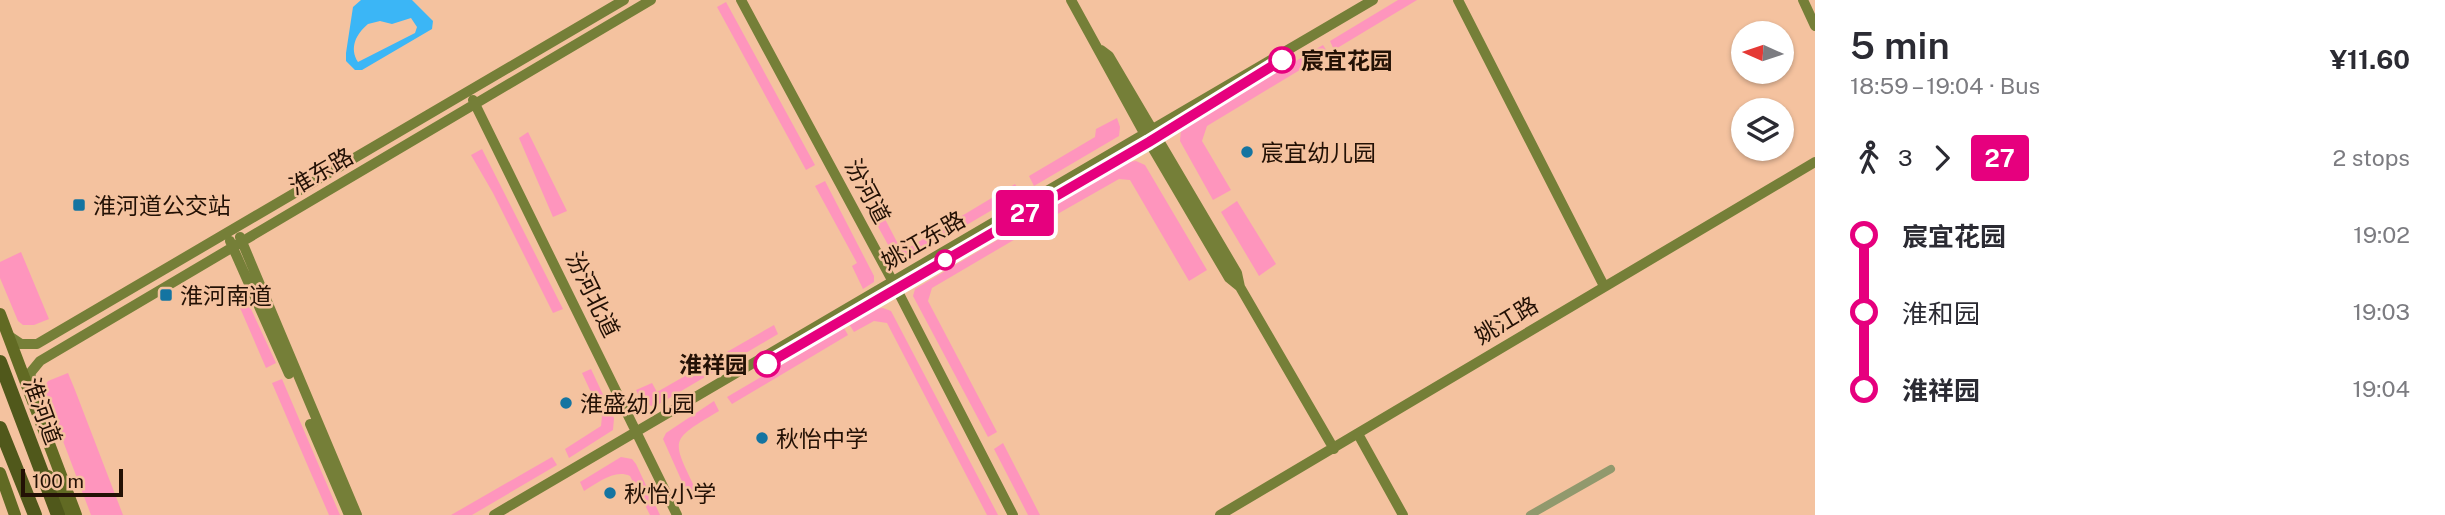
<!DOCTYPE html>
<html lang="en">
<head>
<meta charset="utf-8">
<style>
  body { margin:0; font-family:"Public Sans","Noto Sans SC",sans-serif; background:#f7f7f7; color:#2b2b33; height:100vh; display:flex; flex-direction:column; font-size:26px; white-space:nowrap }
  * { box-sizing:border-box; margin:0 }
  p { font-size:23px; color:#7c7c81 }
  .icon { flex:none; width:38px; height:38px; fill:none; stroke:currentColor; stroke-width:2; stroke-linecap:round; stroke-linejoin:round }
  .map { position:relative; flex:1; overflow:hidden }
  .drawer { display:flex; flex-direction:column; background:#fff; width:630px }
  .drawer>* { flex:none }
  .badge { padding:0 14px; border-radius:5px; font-size:24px; line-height:46px }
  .needle { width:46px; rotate:273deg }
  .buttons { position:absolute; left:1731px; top:21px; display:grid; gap:14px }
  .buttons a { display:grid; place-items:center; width:63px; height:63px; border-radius:50%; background:#fff; box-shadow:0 2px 5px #0004; font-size:35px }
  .scale { position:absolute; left:21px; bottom:18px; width:102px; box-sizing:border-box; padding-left:7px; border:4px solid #231105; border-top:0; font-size:19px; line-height:24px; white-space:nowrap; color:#231105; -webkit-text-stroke:5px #f4c29f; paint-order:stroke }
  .map>.badge { position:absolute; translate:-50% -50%; box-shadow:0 0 0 4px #fff }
  .legs { display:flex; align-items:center; gap:10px; height:77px; padding:0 35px; font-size:23px }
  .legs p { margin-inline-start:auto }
  .summary { display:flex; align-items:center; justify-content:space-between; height:119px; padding:0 35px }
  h1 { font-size:38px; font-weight:600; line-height:52px }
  ul { padding:0 35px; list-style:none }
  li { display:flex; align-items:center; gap:24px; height:77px; font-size:26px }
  li i { display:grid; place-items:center; width:10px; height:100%; margin:0 9px; background:currentColor }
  li i::after { content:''; width:18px; height:18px; margin:-9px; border:5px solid; border-radius:50%; background:#fff }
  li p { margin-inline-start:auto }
  li:first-child i { background:linear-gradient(#0000 50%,currentColor 0) }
  li:last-child i { background:linear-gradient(currentColor 50%,#0000 0) }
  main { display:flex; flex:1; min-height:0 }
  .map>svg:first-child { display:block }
  .green { fill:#fe95bd }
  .water { fill:#3bb6f6; fill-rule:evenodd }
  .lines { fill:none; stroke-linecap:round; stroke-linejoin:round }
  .street { stroke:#91996d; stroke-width:8 }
  .secondary { stroke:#757f38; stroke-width:10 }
  .primary { stroke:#616a23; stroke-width:12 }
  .highway { stroke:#50581b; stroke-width:14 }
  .line-1-casing { stroke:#fff; stroke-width:16 }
  .line-1 { stroke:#e6007e; stroke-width:10 }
  .stop-1-dot { fill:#fff; stroke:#e6007e; stroke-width:3.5 }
  .poi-dot { fill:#1474a1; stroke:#f4c29f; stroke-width:2.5 }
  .labels { text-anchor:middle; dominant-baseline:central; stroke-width:5; stroke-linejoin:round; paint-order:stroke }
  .stop-label { font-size:23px; font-weight:bold; fill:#231105; stroke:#f4c29f; text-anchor:start }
  .poi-label { font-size:23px; fill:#231105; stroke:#f4c29f; text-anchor:start }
  .street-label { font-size:23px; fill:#231105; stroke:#f4c29f }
</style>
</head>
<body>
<main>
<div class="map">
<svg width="1815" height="515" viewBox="0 0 1815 515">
  <rect width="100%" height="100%" fill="#f4c29f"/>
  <path class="green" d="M1398 0H1417L1334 50 1330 41Z
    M726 2 815 165 806 170 717 7Z
    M1323 45 1328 53 1207 126 1202 141 1231 190 1213 200 1180 141 1181 129Z
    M1117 118 1120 127 1119 136 1034 186 1029 176 1095 137 1096 129Z
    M528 132 567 211 553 217 519 138Z
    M482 149 563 309 553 313 493 193 471 155Z
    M1136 161 1145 165 1207 270 1189 281 1130 180 1119 179 1054 216 1049 207 1128 162Z
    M825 181 874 276V282L863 289 852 266 857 263 815 186Z
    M1015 184 1021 193 907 260 897 261 876 223 885 219 898 244 910 247Z
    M1237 201 1276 264 1259 276 1221 212Z
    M1041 214 1046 221 932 288 928 301 997 432 988 437 913 296 915 289Z
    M21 252 49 319 34 325H23L18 321 0 278V262Z
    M239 283 276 363 266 368 231 287Z
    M883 308 891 311 998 515H987L887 323 874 321 854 332 849 324 873 309Z
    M774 325 778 334 654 407 642 402 636 390 652 383 657 392Z
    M844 328 848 335 732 404 727 397Z
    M591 369 614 418 613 430 569 458 565 449 601 426 602 416 582 373Z
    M68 373 75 390 123 515H91L43 388 48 381Z
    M282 379 340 515H329L272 383Z
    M714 401 719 411C669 441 671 438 696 490L688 495 663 439 666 433Z
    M1003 443 1040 515H1028L994 449Z
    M552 457 557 465 472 515H451Z
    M621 457 632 459 636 464 660 515H650L630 476C614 469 598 483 584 491L580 482Z"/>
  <path class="water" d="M361 0H412L433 21 432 29 362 70H355L346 61V53L353 7ZM411 18 417 27 415 33 358 62C349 48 356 34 368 24L380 21 392 24Z"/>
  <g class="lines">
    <path class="street" d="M1530 515 1611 469"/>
    <path class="secondary" d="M741 0 893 282 1013 515
      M1071 0 1149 142 1229 278 1240 287
      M1458 0 1604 286
      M1803 0 1815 26
      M1101 50 1109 56 1237 273 1240 287 1334 449
      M473 100 677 515
      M1057 194 1179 123
      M240 237 357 515
      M230 241 289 374
      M9 336 21 344H37L624 0
      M29 387 31 372 40 361 651 0
      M310 424 349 515
      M1358 434 1403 515
      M494 515 1373 0
      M1220 515 1815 162"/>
    <path class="primary" d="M0 314 76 515
      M0 473 15 515
      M48 476 68 512"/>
    <path class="highway" d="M0 362 58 515
      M0 428 35 515"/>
  </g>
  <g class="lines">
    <defs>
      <path id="line-1" d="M767 364 1149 142 1282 60"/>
    </defs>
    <use href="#line-1" class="line-1-casing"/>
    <use href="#line-1" class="line-1"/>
  </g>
  <g class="stop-1-dot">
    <circle cx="1282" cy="60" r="12"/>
    <circle cx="945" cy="260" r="9"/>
    <circle cx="767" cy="364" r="12"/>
  </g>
  <g class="poi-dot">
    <circle cx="1247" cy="152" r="7"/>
    <rect x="72" y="198" width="14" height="14" rx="3.5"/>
    <rect x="159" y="288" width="14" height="14" rx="3.5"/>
    <circle cx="566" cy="403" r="7"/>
    <circle cx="762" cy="438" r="7"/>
    <circle cx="610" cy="493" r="7"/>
  </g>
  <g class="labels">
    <g class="stop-label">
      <text x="1301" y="60">宸宜花园</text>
      <text x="748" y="364" text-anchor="end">淮祥园</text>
    </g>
    <g class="poi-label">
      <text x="1261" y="152">宸宜幼儿园</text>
      <text x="93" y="205">淮河道公交站</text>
      <text x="180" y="295">淮河南道</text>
      <text x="580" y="403">淮盛幼儿园</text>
      <text x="776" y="438">秋怡中学</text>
      <text x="624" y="493">秋怡小学</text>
    </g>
    <g class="street-label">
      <text transform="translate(321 171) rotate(-30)">淮东路</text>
      <text transform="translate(868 191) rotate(62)">汾河道</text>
      <text transform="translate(923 240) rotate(-30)">姚江东路</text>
      <text transform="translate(593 294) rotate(64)">汾河北道</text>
      <text transform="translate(1506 320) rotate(-31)">姚江路</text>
      <text transform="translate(43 411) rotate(70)">淮河道</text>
    </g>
  </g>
</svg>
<div class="buttons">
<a><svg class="needle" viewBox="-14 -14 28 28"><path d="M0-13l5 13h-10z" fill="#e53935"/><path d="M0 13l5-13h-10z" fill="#7c7c81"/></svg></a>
<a><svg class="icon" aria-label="layers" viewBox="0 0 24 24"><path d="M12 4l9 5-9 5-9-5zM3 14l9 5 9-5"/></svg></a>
</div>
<div class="scale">100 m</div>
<b class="badge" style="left:1025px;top:213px;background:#e6007e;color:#fff">27</b>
</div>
<section class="drawer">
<div class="summary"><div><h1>5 min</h1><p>18:59 – 19:04 · Bus</p></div><b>¥11.60</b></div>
<div class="legs"><svg class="icon" aria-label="walk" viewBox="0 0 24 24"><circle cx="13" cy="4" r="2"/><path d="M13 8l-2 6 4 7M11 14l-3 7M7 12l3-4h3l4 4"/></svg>3<svg class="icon" aria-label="forward" viewBox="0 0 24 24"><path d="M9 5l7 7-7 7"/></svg><b class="badge" style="background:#e6007e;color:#fff">27</b><p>2 stops</p></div>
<ul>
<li><i style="color:#e6007e"></i><b>宸宜花园</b><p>19:02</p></li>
<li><i style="color:#e6007e"></i><span>淮和园</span><p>19:03</p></li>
<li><i style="color:#e6007e"></i><b>淮祥园</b><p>19:04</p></li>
</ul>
</section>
</main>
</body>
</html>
